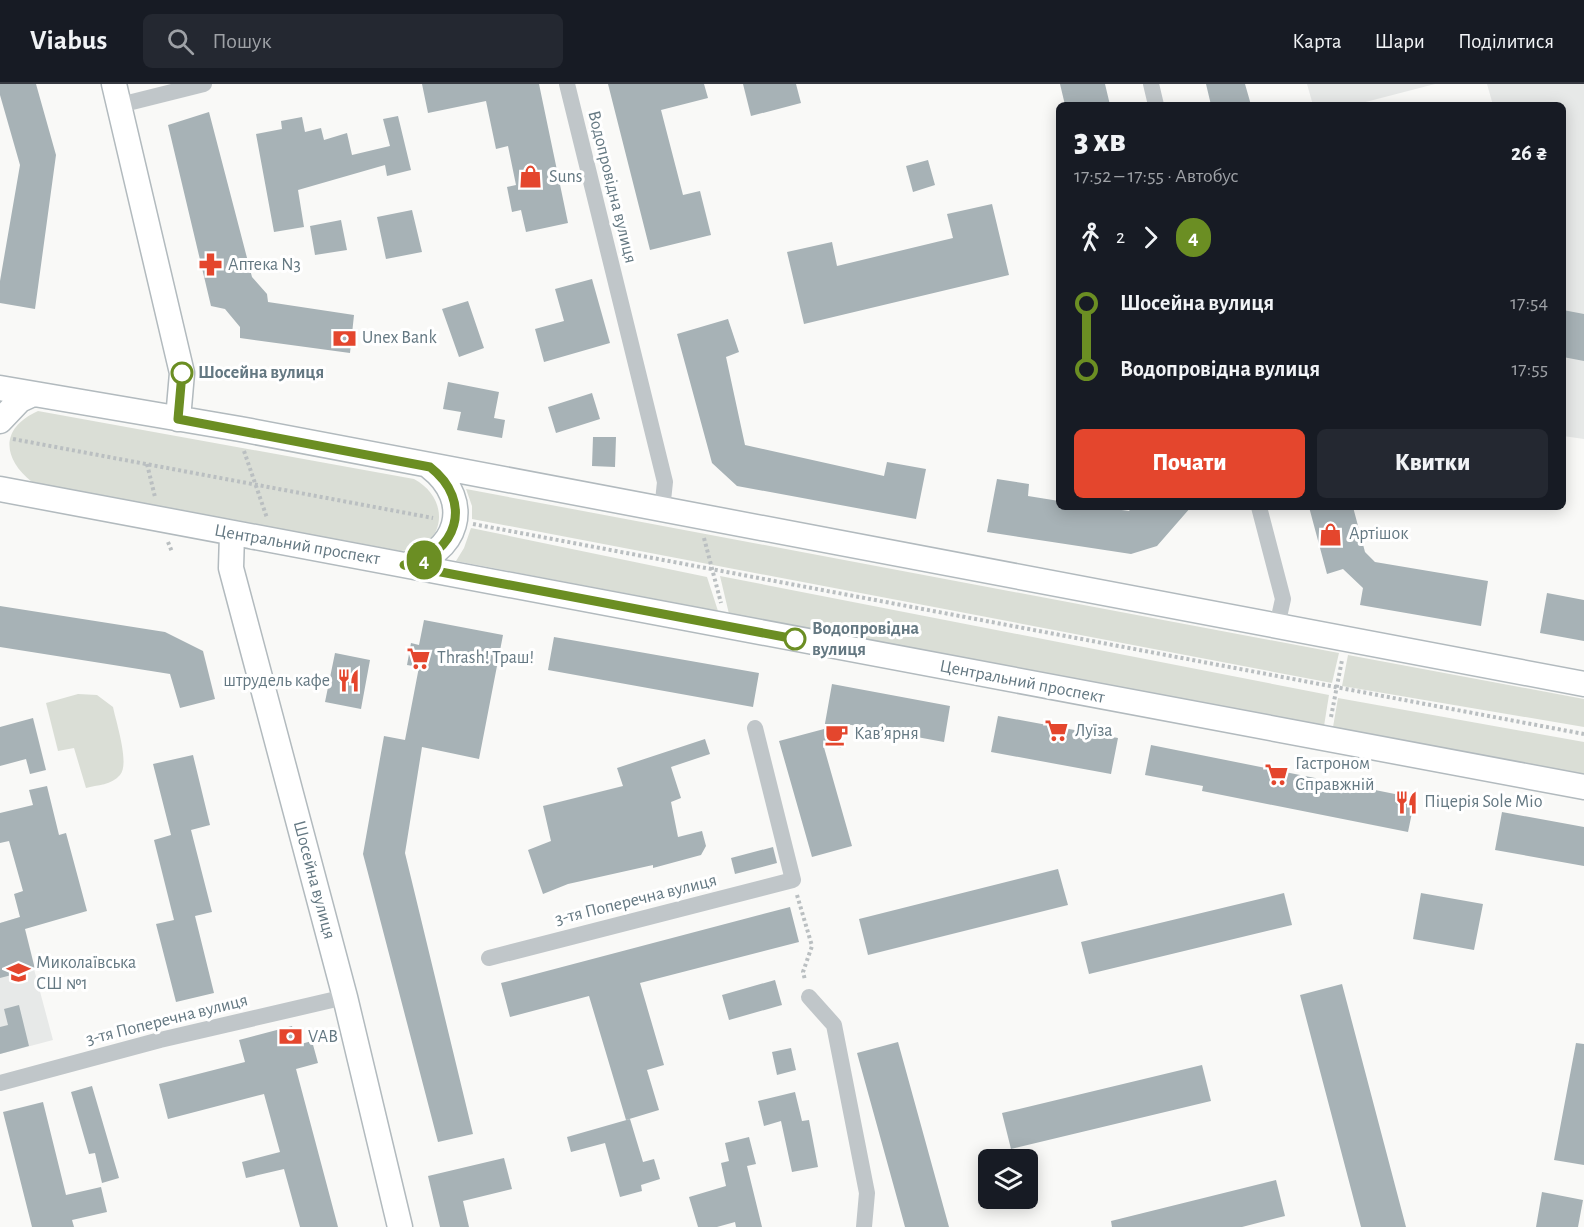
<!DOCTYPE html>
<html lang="uk">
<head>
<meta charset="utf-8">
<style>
  body { margin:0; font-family:"Alegreya Sans",sans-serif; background:#242831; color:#f1f3f6; height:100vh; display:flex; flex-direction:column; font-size:22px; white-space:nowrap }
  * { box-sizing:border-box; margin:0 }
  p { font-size:20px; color:#9ea1a6 }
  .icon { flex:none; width:33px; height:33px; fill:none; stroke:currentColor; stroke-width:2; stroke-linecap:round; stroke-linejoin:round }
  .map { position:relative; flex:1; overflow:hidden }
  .side { position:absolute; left:1056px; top:18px; width:510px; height:408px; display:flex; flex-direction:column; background:#171b24; border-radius:9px; box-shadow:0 3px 15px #0003 }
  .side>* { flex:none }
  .badge { padding:0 12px; border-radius:20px; font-size:21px; line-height:39px }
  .fabs { position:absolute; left:978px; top:1065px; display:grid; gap:12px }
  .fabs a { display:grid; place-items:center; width:60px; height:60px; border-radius:9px; background:#171b24; box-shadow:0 3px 15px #0003; font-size:30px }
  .map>.badge { position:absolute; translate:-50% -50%; box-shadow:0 0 0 3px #fff }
  .legs { display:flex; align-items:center; gap:9px; height:66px; padding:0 18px; font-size:20px }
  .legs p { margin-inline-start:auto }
  .summary { display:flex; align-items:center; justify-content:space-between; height:102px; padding:0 18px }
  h1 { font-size:33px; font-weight:800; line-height:45px }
  .action { display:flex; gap:12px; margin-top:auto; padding:12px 18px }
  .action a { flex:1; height:69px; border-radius:9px; background:#e4462d; color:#fff; font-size:24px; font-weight:800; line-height:69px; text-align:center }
  .action a+a { background:#242831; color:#f1f3f6 }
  ul { padding:0 18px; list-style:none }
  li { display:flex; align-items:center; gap:21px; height:66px; font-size:22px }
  li i { display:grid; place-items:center; width:9px; height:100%; margin:0 8px; background:currentColor }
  li i::after { content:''; width:15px; height:15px; margin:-8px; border:4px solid; border-radius:50%; background:#171b24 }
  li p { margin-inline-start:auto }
  li:first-child i { background:linear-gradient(#0000 50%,currentColor 0) }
  li:last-child i { background:linear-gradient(currentColor 50%,#0000 0) }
  header { display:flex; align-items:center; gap:36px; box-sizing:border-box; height:84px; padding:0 30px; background:#171b24; border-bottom:2px solid #363941 }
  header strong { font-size:28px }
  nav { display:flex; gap:33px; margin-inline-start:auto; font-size:21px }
  .search { width:420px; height:54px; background:#242831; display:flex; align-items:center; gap:15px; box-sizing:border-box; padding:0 21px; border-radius:9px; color:#9ea1a6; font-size:22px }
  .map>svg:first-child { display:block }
  .built { fill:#e7e9e8 }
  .green { fill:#daded6 }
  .building { fill:#a7b2b6 }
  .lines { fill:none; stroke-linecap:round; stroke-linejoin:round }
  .secondary-casing { stroke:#b2babe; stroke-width:27 }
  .path { stroke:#babfc1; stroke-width:4; stroke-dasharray:3 3; stroke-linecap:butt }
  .street { stroke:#c0c6c9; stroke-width:16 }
  .secondary { stroke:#fff; stroke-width:24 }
  .line-1-casing { stroke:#fff; stroke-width:14 }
  .line-1 { stroke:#6b8e23; stroke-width:9 }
  .stop-1-dot { fill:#fff; stroke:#6b8e23; stroke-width:3 }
  .labels { text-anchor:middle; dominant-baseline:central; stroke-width:6; stroke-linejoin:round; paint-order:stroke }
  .poi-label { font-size:18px; fill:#647882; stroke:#fff; text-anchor:start }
  .street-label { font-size:18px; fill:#647882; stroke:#fff }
  .stop-label { font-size:18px; font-weight:bold; fill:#647882; stroke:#fff; text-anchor:start }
</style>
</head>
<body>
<header>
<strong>Viabus</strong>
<div class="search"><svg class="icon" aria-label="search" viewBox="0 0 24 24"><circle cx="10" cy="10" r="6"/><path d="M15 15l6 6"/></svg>Пошук</div>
<nav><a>Карта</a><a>Шари</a><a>Поділитися</a></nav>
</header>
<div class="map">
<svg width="1584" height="1143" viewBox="0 0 1584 1143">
  <rect width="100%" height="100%" fill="#f9f9f7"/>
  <path class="built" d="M1307 0H1435L1354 21H1313Z
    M1487 0H1584V355L1563 352V21H1493Z
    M20 833 53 956 0 970V839Z"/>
  <path class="green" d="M38 327 414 395C453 416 445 467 400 467L32 398C2 374 0 344 38 327Z
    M466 405 1339 569 1332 599 472 435V422Z
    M471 444 707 493 718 527 456 477 464 464Z
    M720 492 1329 611 1324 642 729 530Z
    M1348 571 1584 615V643L1342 602Z
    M78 610 97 611 113 623C116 638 130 680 120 691 112 701 97 701 86 704L74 664 58 667 46 619Z
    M1338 614 1584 658V690L1333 643Z"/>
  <path class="building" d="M0 0H36L56 71 35 225 0 219V197L20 81 0 11Z
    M422 0H539L568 139 526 148 521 126 512 128 507 103 516 101 508 62 496 65 486 17 428 29Z
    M608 0H704L708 14 661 26 683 111 700 107 711 151 650 166Z
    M743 0H796L801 19 751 32Z
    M1060 0H1105L1110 21H1065Z
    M1206 0H1245L1251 21H1211Z
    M209 28 252 193 267 210 268 218 354 231 350 269 240 254V243L225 225 211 222 168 41Z
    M398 32 411 86 387 92 385 81 298 106 304 143 274 148 256 50 282 45 281 37 302 33 305 48 321 44 324 56 347 49 352 71 390 62 383 35Z
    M928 76 935 101 913 108 906 82Z
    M992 120 1009 191 804 240 787 168 832 158 837 182 953 154 947 130Z
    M412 126 422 168 386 175 377 133Z
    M341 136 347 166 315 171 310 142Z
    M592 195 610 259 544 278 535 245 564 237 555 205Z
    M468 217 484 264 459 273 442 225Z
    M1563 226 1584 230V277L1563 273Z
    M728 235 739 268 726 273 745 361 884 392 887 378 926 385 916 435 737 402 712 379 677 250Z
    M448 298 499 308 494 334 505 336 502 354 457 346 461 328 443 325Z
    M592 309 600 335 556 349 548 323Z
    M593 353H616L615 383 592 382Z
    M997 395 1029 400 1028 412 1059 417V423H1100L1129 427 1132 423H1191L1157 462 1131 470 987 448Z
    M1309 423H1353L1365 468 1375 478 1488 497 1481 542 1360 521 1363 504 1343 485 1327 490Z
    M1547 509 1584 516V557L1540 549Z
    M0 522 165 548 203 567 215 615 180 624 170 590 0 563Z
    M424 536 503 551 479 675 422 663 405 769 473 1050 438 1058 363 770 384 652 405 656 419 583 407 581 411 559 419 561Z
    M554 553 759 589 753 623 548 586Z
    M335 569 370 576 361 625 325 618Z
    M832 600 950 622 944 658 846 640 841 664 823 660 852 762 812 773 779 657 824 645Z
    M998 632 1118 654 1111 690 991 668Z
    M33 634 46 686 30 690 26 675 0 682V643Z
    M705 655 710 670 671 683 681 714 671 718 678 753 702 747 706 762 701 771 653 784V781L568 800 543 810 528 766 551 757 543 722 623 702 617 684Z
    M1151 661 1415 714 1408 748 1202 707 1203 702 1145 691Z
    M193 671 210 741 191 746 212 828 195 832 214 909 176 918 156 840 174 836 154 756 171 751 153 680Z
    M47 702 59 751 66 749 87 827 25 845 35 885 0 894V839L20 833 14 810 23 807 9 757 0 759V729L33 721 29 706Z
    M1502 728 1584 743V782L1495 766Z
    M773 763 777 779 735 790 731 774Z
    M1058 785 1068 821 868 871 859 835Z
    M1284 809 1292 841 1089 890 1081 858Z
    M1421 809 1483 820 1474 866 1413 855Z
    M790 823 799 858 640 899 664 981 647 986 659 1026 626 1036 589 912 510 933 501 899Z
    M775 896 782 921 729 936 722 911Z
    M1342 900 1406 1143H1361L1300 911Z
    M19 921 29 962 0 970V943L8 941 4 925Z
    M292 942 297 961 312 957 318 979 296 985 338 1143H300L284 1085 246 1094 242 1078 280 1068 264 1010 168 1035 159 1000 245 978 239 956Z
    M898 958 949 1143H905L857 969Z
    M1576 959 1584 960V1081L1554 1076Z
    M791 964 796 986 777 991 772 968Z
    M1202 981 1211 1017 1011 1065 1002 1029Z
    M92 1002 119 1094 102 1099 95 1069 89 1070 71 1008Z
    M795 1008 802 1037 809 1036 818 1083 792 1088 781 1037 764 1042 758 1017Z
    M43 1018 66 1111 101 1103 107 1128 72 1136 74 1143H32L3 1028Z
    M630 1035 643 1078 654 1075 660 1095 641 1101 642 1107 620 1113 605 1059 571 1068 567 1053Z
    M749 1053 756 1080 747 1082 762 1143H736L735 1138 717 1143H698L689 1113 726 1102 721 1079 729 1077 725 1059Z
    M504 1074 512 1105 463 1117 469 1143H440L428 1092Z
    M1276 1096 1285 1132 1242 1143H1112L1111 1137Z
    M1542 1108 1583 1116 1578 1143H1536Z"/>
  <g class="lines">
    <defs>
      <path id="secondary" d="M114 0 182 289 178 335
        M0 304 240 345 1584 600
        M0 337 20 316 33 310
        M0 405 1584 703
        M232 450 231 484 345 913 400 1143
        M404 481C458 471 474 417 430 383"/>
    </defs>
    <use href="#secondary" class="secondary-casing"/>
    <path class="path" d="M13 355 433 434
      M244 367 267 434
      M147 380 155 413
      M473 440 1584 650
      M704 454 721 519
      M168 458 172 468
      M1331 633 1342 576
      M797 811 812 862 803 888 805 896"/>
    <path class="street" d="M567 0 665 398 662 426
      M1151 0 1156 21
      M120 21 204 0
      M1259 423 1283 515 1277 542
      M489 874 793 796 755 644
      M809 913 834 941 867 1109 864 1143
      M0 999 160 956 345 913"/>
    <use href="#secondary" class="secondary"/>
  </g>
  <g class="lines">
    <defs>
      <path id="line-1" d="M182 289 178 335 430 383C474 417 458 471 404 481L795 555"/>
    </defs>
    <use href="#line-1" class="line-1-casing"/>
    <use href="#line-1" class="line-1"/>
  </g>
  <defs>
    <symbol id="shop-bare" viewBox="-9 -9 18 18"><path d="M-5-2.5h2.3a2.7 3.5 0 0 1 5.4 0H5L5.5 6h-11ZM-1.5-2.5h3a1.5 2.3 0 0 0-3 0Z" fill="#e4462d" stroke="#fff" stroke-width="2.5" paint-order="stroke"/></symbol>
    <symbol id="pharmacy-bare" viewBox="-9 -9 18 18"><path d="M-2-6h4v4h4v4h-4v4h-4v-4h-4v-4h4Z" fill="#e4462d" stroke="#fff" stroke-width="2.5" paint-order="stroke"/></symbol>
    <symbol id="bank-bare" viewBox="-9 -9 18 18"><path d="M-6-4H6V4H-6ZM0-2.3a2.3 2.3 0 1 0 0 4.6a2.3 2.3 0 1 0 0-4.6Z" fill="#e4462d" stroke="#fff" stroke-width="2.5" paint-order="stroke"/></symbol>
    <symbol id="supermarket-bare" viewBox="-9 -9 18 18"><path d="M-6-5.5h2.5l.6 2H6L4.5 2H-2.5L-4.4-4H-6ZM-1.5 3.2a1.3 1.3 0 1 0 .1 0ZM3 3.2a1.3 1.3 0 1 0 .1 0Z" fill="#e4462d" stroke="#fff" stroke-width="2.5" paint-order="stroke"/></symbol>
    <symbol id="restaurant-bare" viewBox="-9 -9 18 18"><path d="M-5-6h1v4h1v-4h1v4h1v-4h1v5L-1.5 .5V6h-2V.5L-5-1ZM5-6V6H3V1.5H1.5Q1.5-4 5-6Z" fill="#e4462d" stroke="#fff" stroke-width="2.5" paint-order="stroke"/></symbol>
    <symbol id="cafe-bare" viewBox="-9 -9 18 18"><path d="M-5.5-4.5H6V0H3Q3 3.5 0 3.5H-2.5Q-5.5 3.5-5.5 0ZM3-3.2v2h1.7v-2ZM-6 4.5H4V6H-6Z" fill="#e4462d" stroke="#fff" stroke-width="2.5" paint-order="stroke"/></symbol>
    <symbol id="school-bare" viewBox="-9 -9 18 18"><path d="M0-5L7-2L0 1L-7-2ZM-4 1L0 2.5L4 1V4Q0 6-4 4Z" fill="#e4462d" stroke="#fff" stroke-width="2.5" paint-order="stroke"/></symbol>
  </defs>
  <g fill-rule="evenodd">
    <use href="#shop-bare" x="514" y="76" width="33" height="33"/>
    <use href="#pharmacy-bare" x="194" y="164" width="33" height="33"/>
    <use href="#bank-bare" x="328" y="238" width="33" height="33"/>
    <use href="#shop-bare" x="1314" y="434" width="33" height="33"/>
    <use href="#supermarket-bare" x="402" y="558" width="33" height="33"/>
    <use href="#restaurant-bare" x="332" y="580" width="33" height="33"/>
    <use href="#supermarket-bare" x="1040" y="630" width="33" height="33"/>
    <use href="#cafe-bare" x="820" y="634" width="33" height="33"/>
    <use href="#supermarket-bare" x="1260" y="674" width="33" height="33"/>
    <use href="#restaurant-bare" x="1390" y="702" width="33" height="33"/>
    <use href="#school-bare" x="2" y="872" width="33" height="33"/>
    <use href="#bank-bare" x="274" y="936" width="33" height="33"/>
  </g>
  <g class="stop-1-dot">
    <circle cx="182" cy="289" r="10"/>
    <circle cx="795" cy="555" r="10"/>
  </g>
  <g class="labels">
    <g class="poi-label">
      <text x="549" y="93">Suns</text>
      <text x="228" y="181">Аптека N3</text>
      <text x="362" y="254">Unex Bank</text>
      <text x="1349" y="450">Артішок</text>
      <text x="437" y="574">Thrash! Траш!</text>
      <text x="330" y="597" text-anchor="end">штрудель кафе</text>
      <text x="1075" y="647">Луїза</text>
      <text x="854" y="650">Кав’ярня</text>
      <text x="1295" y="680">Гастроном<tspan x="1295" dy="21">Справжній</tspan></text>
      <text x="1424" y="718">Піцерія Sole Mio</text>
      <text x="36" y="879">Миколаївська<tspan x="36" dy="21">СШ №1</tspan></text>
      <text x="308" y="953">VAB</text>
    </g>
    <g class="street-label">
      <text transform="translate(612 103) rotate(76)">Водопровідна вулиця</text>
      <text transform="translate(297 461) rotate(10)">Центральний проспект</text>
      <text transform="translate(1022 598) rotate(11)">Центральний проспект</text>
      <text transform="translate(314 796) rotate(75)">Шосейна вулиця</text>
      <text transform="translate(636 816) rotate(-14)">3-тя Поперечна вулиця</text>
      <text transform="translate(167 936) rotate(-14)">3-тя Поперечна вулиця</text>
    </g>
    <g class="stop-label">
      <text x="198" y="289">Шосейна вулиця</text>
      <text x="812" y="545">Водопровідна<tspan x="812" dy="21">вулиця</tspan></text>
    </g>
  </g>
</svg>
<div class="fabs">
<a><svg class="icon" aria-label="layers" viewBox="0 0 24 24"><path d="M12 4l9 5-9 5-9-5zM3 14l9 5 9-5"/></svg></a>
</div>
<b class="badge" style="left:424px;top:476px;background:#6b8e23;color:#fff">4</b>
<section class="side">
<div class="summary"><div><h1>3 хв</h1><p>17:52 – 17:55 · Автобус</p></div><b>26 ₴</b></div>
<div class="legs"><svg class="icon" aria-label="walk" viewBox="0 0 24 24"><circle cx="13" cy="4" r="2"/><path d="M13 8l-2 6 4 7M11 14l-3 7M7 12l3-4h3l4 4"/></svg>2<svg class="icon" aria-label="forward" viewBox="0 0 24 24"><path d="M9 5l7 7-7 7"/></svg><b class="badge" style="background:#6b8e23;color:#fff">4</b></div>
<ul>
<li><i style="color:#6b8e23"></i><b>Шосейна вулиця</b><p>17:54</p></li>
<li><i style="color:#6b8e23"></i><b>Водопровідна вулиця</b><p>17:55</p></li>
</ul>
<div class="action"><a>Почати</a><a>Квитки</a></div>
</section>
</div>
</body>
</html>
